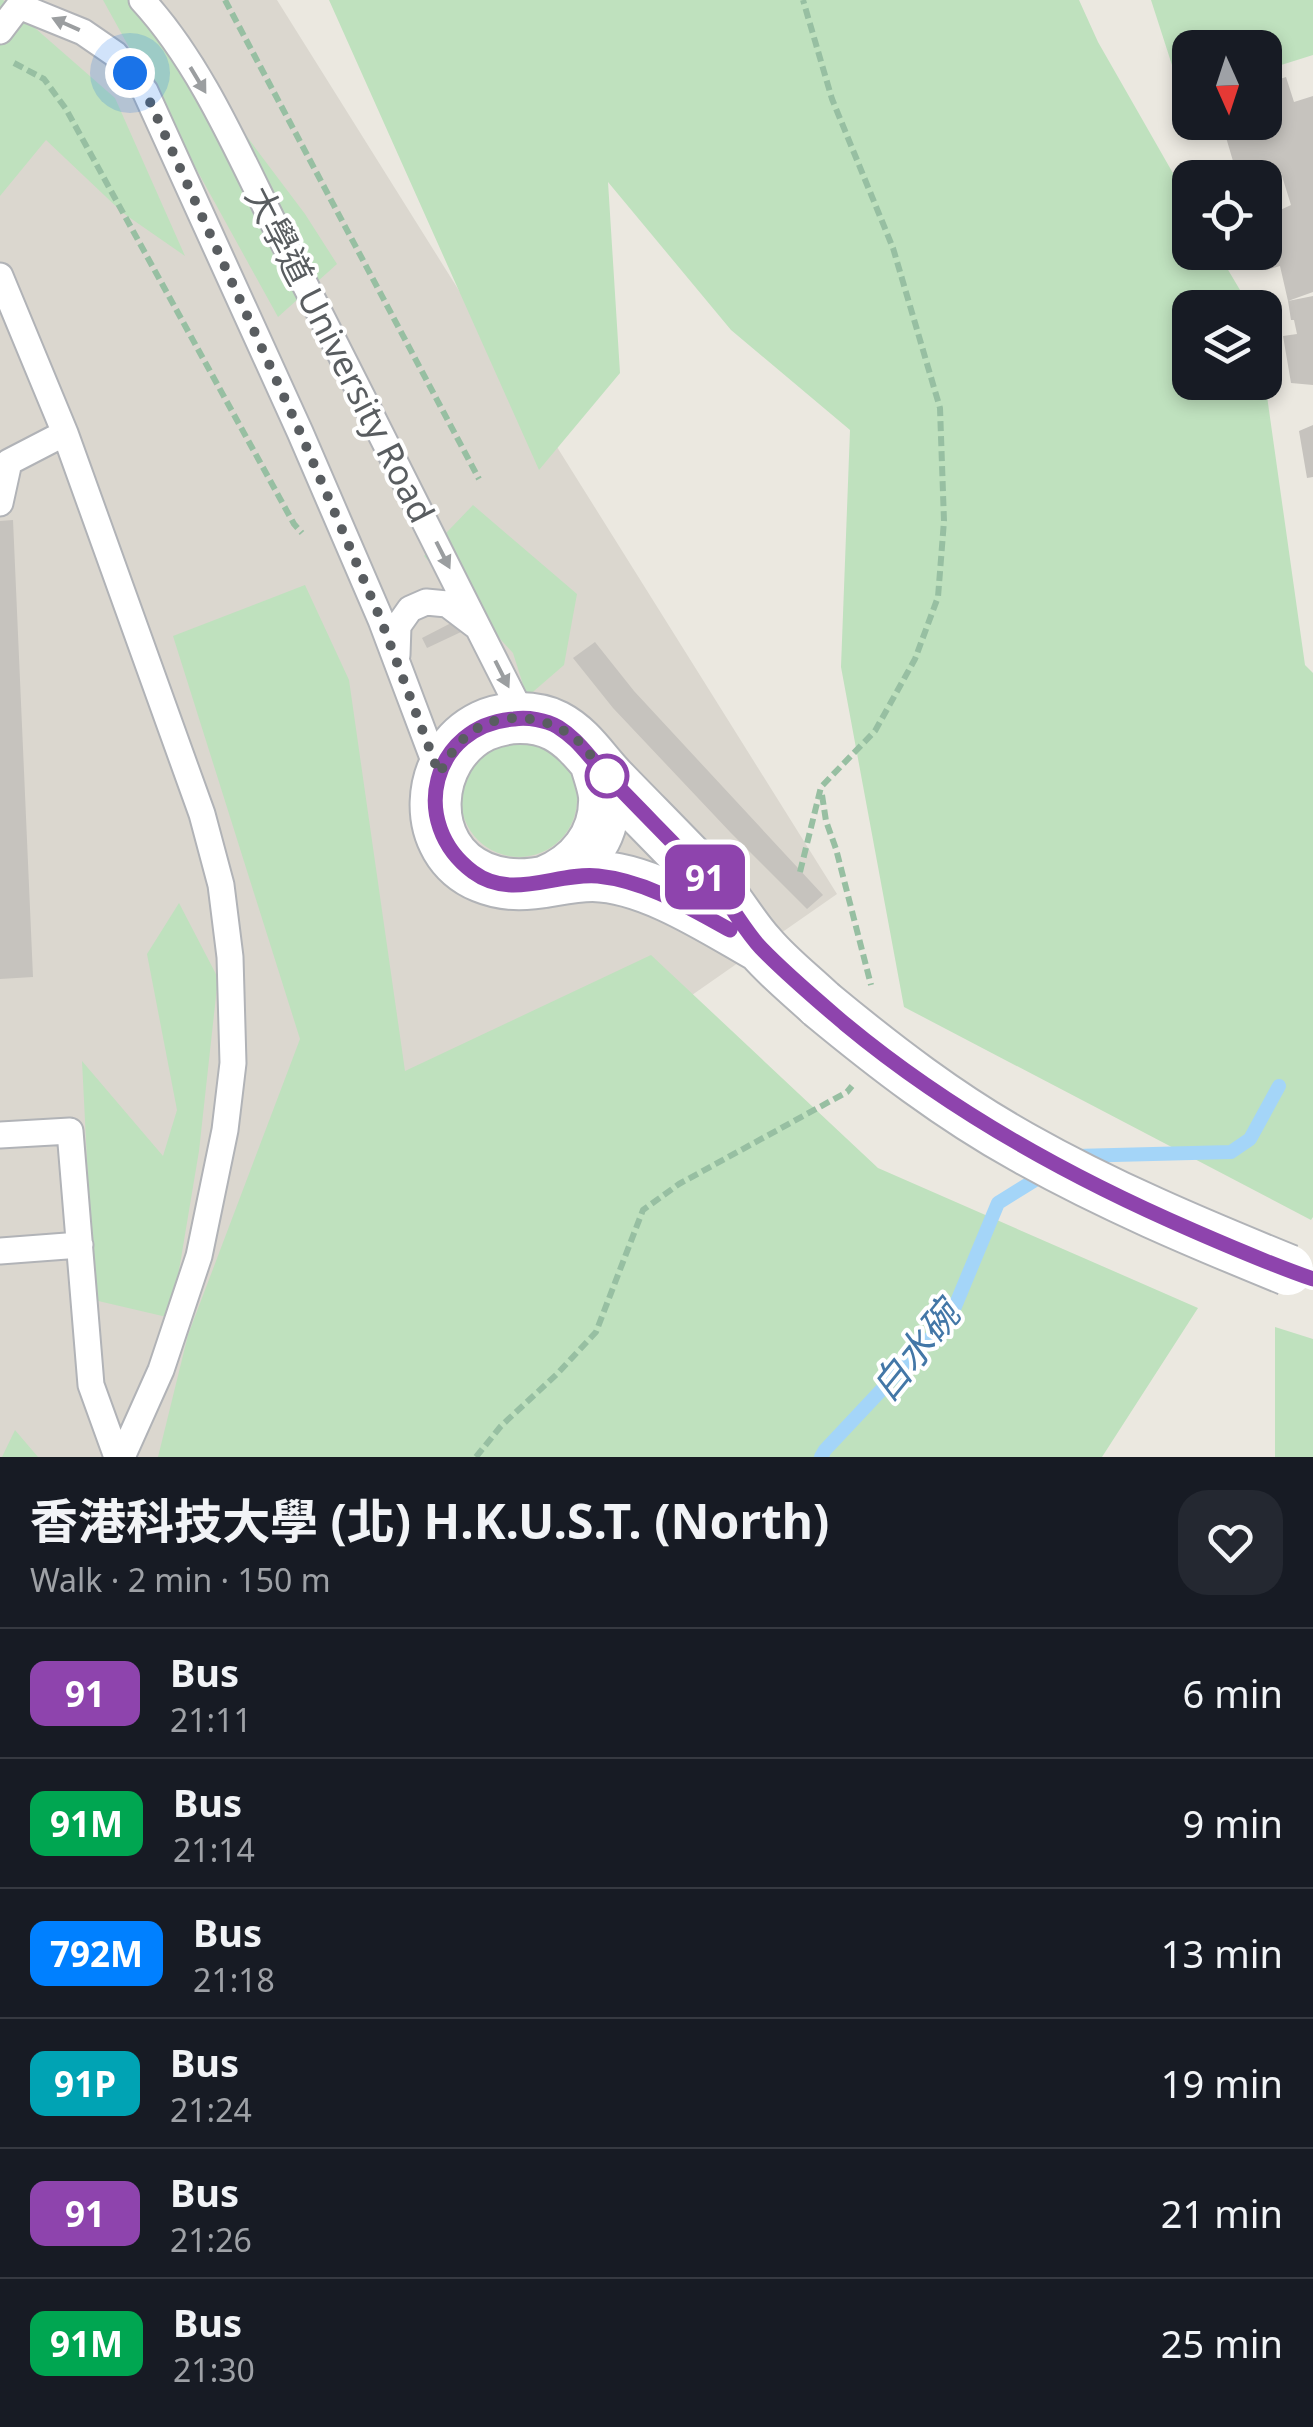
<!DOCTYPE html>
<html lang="en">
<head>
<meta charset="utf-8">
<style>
  body { margin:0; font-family:"Noto Sans","Noto Sans TC",sans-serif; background:#242831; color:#f1f3f6; height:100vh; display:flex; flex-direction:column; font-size:38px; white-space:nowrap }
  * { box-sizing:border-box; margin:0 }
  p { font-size:32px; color:#9ea1a6 }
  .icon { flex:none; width:55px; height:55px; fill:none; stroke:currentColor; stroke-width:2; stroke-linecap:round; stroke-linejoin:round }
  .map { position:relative; height:1457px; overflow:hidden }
  .details { display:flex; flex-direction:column; background:#171b24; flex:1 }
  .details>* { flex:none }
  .badge { padding:0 20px; border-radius:15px; font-size:35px; line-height:65px }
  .needle { width:65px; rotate:177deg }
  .tools { position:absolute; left:1172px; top:30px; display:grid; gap:20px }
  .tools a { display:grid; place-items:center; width:110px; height:110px; border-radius:20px; background:#171b24; box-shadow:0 5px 15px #0003; font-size:50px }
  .you { position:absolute; width:50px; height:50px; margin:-25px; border:8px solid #fff; border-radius:50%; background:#1a73e8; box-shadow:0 0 0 15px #1a73e833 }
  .map>.badge { position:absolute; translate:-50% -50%; box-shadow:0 0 0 5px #fff }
  .round { display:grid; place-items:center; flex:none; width:105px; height:105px; border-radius:30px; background:#242831 }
  .headline { display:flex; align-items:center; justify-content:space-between; height:170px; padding:0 30px }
  h1 { font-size:48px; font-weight:700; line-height:75px }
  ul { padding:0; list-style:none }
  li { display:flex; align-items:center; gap:30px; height:130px; padding:0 30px; border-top:2px solid #363941 }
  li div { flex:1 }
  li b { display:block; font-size:38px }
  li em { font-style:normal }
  li .badge { min-width:110px; font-weight:700; text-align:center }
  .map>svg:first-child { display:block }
  .education { fill:#dbd7cf }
  .green { fill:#bfe1be }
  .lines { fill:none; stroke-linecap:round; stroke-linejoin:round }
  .stream { stroke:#a4d5f8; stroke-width:14 }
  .building { fill:#c6c3be }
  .lane-casing { stroke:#b1b3b7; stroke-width:29 }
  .street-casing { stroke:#b1b3b7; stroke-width:54 }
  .path { stroke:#97bfa2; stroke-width:6; stroke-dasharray:10 5; stroke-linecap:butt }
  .lane { stroke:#fff; stroke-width:25 }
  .street { stroke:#fff; stroke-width:50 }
  .street-bridge-casing { stroke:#b1b3b7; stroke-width:54; stroke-linecap:butt }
  .street-bridge { stroke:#fff; stroke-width:50 }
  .oneway { fill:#9b9ea0 }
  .line-casing { stroke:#fff; stroke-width:22 }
  .line { stroke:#8e44ad; stroke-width:15 }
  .walk { stroke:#595d60; stroke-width:10; stroke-dasharray:0 18 }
  .stop-dot { fill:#fff; stroke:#8e44ad; stroke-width:5 }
  .labels { text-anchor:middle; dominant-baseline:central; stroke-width:8; stroke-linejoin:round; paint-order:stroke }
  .street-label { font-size:35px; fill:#595d60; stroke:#fff }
  .water-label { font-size:38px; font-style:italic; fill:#4377a7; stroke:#fff }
</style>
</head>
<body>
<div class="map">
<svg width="1313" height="1457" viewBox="0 0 1313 1457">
  <rect width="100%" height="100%" fill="#ebe8e0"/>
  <path class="education" d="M0 0H277L837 894 682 1002 428 1457H0Z"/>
  <path class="green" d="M0 0H3L115 98 185 256 123 213 46 140 0 196Z
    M103 0H157L187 57 305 214 337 264 278 317Z
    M329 0H1079L1098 42 1190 203V252L1218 253 1243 295 1247 307 1190 308V382H1265L1305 665 1313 673V1217L1311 1220 904 1007 841 667 850 430 731 330 608 182 620 373 539 470Z
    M1151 0H1313V55L1265 70V48H1190V93L1182 96Z
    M473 505 577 594 564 665 527 697 513 653 424 556Z
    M305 585 349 680 405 1071 651 955 878 1168 1198 1308 1102 1457H158L188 1335 300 1039 173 636Z
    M461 799a58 58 0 1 1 116 0a58 58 0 1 1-116 0Z
    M179 903 218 978 199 1151 171 1318 94 1300 82 1061 163 1156 177 1110 147 954Z
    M1275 1327 1313 1339V1457H1275Z
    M15 1430 38 1457H2Z"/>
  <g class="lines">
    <path class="stream" d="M1075 1156 1231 1152 1250 1139 1279 1086
      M821 1457 825 1450 951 1316 998 1203 1048 1172"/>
  </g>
  <path class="building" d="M1286 77 1294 102 1313 96V292L1288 301 1280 266 1267 270 1262 252H1265V217L1291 205 1281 173 1270 177 1238 178 1225 134 1219 135 1215 122H1265V84Z
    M1313 296V385L1291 383 1283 336 1297 334 1294 320H1291L1288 301Z
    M1313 425V477L1307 478 1299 431Z
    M13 520 33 977 0 979V521Z
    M455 621 461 632 427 648 422 638Z
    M595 642 634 691 823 895 807 909 731 833 613 708 573 658Z"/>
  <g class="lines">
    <defs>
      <path id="lane" d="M142 0C202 65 240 157 280 236 363 396 442 558 524 718
        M19 6 83 32 115 54 145 91 300 432 381 620 439 774
        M0 31 19 6 21 0
        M0 276 65 433 202 814 221 885 230 957 233 1063 225 1130 199 1256 161 1370 122 1457
        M0 503 9 462 65 433
        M397 655 398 626 410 609 426 602 447 604 476 626
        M0 1135 70 1131 91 1385 117 1457
        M0 1251 80 1245"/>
      <path id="street" d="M544 882C580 868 606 837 604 796 603 786 599 775 596 765
        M759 946C713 920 648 877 593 876 553 876 523 894 482 877 417 850 423 755 483 726 505 716 534 715 556 726 581 739 595 764 615 784 648 818 682 852 715 887 732 906 744 929 761 947 779 968 801 985 821 1004"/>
    </defs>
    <use href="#lane" class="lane-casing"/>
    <use href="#street" class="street-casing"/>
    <path class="path" d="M225 0 479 479
      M14 63 44 79 66 109 294 524 302 533
      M822 795 826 821 836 849 871 985
      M800 872 821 787 875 731 915 659 938 597 944 521 940 408 893 248 832 99 803 0
      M476 1457 501 1426 557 1374 596 1332 643 1210 679 1184 847 1092 852 1086"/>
    <use href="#lane" class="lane"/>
    <use href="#street" class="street"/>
    <defs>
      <path id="street-bridge" d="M821 1004C885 1057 950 1107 1022 1147 1107 1195 1197 1233 1288 1270"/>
    </defs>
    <use href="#street-bridge" class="street-bridge-casing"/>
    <use href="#street-bridge" class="street-bridge"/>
  </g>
  <defs><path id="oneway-solid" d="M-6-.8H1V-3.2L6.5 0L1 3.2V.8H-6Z" transform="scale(2.5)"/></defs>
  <g class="oneway">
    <use href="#oneway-solid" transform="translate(66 24) rotate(-156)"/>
    <use href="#oneway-solid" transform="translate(198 80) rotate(59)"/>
    <use href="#oneway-solid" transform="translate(443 555) rotate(63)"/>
    <use href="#oneway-solid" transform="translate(502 674) rotate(63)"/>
  </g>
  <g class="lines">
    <defs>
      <path id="line" d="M730 930C688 907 646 881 598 876 556 872 512 901 473 872 407 823 432 725 514 719 528 717 546 720 558 727 579 740 589 758 606 774 642 812 680 849 716 888 733 907 744 930 761 948 787 975 817 1000 845 1024 950 1111 1069 1177 1194 1231 1233 1248 1272 1265 1313 1279"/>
    </defs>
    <use href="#line" class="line-casing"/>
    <use href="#line" class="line"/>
    <path class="walk" d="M130 73 145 91 300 432 381 620 439 774C448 758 457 742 473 731 504 710 546 716 575 738 588 749 598 767 610 780L607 776"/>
  </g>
  <circle class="stop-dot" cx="607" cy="776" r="20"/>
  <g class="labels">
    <g class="street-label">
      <text transform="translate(341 354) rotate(63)">大學道 University Road</text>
    </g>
    <g class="water-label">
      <text transform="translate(914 1350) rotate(-51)">白水碗</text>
    </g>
  </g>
</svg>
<div class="tools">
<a><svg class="needle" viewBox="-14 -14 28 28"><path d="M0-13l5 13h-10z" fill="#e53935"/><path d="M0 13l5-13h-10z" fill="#9ea1a6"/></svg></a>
<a><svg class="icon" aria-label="locate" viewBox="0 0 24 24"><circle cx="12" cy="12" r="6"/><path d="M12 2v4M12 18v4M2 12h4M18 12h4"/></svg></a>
<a><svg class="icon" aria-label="layers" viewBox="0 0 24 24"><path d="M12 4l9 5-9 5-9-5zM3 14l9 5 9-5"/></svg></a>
</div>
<div class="you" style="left:130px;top:73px"></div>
<b class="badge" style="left:705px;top:877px;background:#8e44ad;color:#fff">91</b>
</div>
<section class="details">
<div class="headline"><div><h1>香港科技大學 (北) H.K.U.S.T. (North)</h1><p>Walk · 2 min · 150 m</p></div><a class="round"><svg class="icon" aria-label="heart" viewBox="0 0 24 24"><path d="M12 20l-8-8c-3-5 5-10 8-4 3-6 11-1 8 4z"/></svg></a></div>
<ul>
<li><span class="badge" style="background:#8e44ad;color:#fff">91</span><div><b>Bus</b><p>21:11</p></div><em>6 min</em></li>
<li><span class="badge" style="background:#00a651;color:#fff">91M</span><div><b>Bus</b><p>21:14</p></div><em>9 min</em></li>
<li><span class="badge" style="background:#0080ff;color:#fff">792M</span><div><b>Bus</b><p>21:18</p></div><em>13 min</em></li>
<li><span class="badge" style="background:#00a3b4;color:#fff">91P</span><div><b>Bus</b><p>21:24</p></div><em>19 min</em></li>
<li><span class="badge" style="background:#8e44ad;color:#fff">91</span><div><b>Bus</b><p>21:26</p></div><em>21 min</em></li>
<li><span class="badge" style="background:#00a651;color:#fff">91M</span><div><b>Bus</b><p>21:30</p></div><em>25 min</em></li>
</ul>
</section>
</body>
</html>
